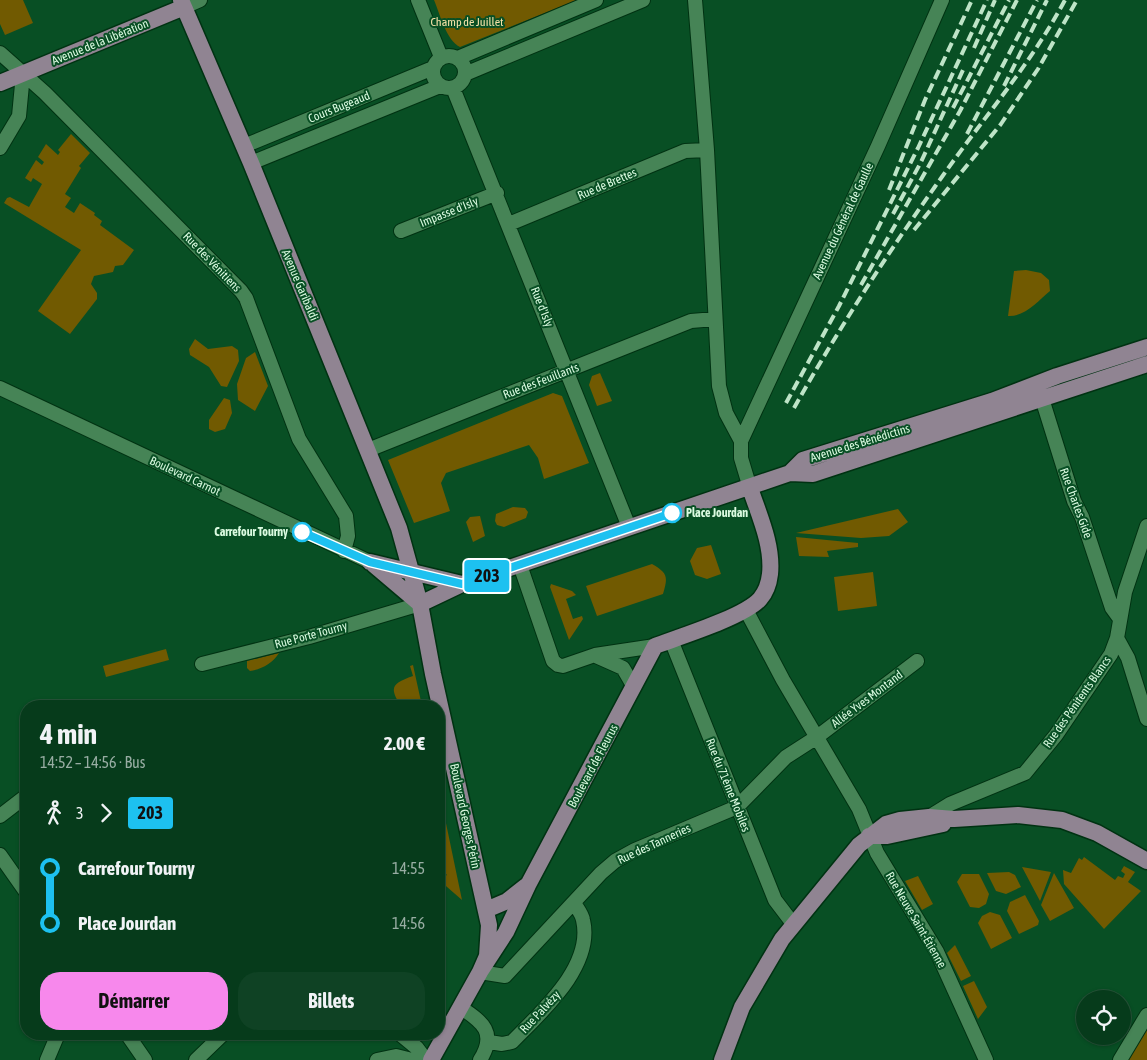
<!DOCTYPE html>
<html lang="fr">
<head>
<meta charset="utf-8">
<style>
  body { margin:0; font-family:"Asap Condensed",sans-serif; background:#0f4224; color:#f1f3f6; height:100vh; display:flex; flex-direction:column; font-size:19px; white-space:nowrap }
  * { box-sizing:border-box; margin:0 }
  p { font-size:16px; color:#98ada3 }
  .icon { flex:none; width:28px; height:28px; fill:none; stroke:currentColor; stroke-width:2; stroke-linecap:round; stroke-linejoin:round }
  .map { position:relative; flex:1; overflow:hidden }
  .details { position:absolute; left:20px; top:700px; width:425px; height:340px; display:flex; flex-direction:column; background:#063b1b; border-radius:20px; box-shadow:0 1px 4px #0004,0 0 0 1px #27553a }
  .details>* { flex:none }
  .badge { padding:0 10px; border-radius:4px; font-size:18px; line-height:32px }
  .buttons { position:absolute; left:1076px; top:990px; display:grid; gap:10px }
  .buttons a { display:grid; place-items:center; width:55px; height:55px; border-radius:50%; background:#063b1b; box-shadow:0 1px 4px #0004,0 0 0 1px #27553a; font-size:25px }
  .map>.badge { position:absolute; translate:-50% -50%; box-shadow:0 0 0 2px #fff }
  .legs { display:flex; align-items:center; gap:8px; height:55px; padding:0 20px; font-size:16px }
  .legs p { margin-inline-start:auto }
  .summary { display:flex; align-items:center; justify-content:space-between; height:85px; padding:0 20px }
  h1 { font-size:28px; font-weight:700; line-height:38px }
  .action { display:flex; gap:10px; margin-top:auto; padding:10px 20px }
  .action a { flex:1; height:58px; border-radius:20px; background:#f788ec; color:#111; font-size:20px; font-weight:700; line-height:58px; text-align:center }
  .action a+a { background:#0f4224; color:#f1f3f6 }
  ul { padding:0 20px; list-style:none }
  li { display:flex; align-items:center; gap:18px; height:55px; font-size:19px }
  li i { display:grid; place-items:center; width:8px; height:100%; margin:0 6px; background:currentColor }
  li i::after { content:''; width:12px; height:12px; margin:-6px; border:4px solid; border-radius:50%; background:#063b1b }
  li p { margin-inline-start:auto }
  li:first-child i { background:linear-gradient(#0000 50%,currentColor 0) }
  li:last-child i { background:linear-gradient(currentColor 50%,#0000 0) }
  .map>svg:first-child { display:block }
  .green { fill:#715a01 }
  .lines { fill:none; stroke-linecap:round; stroke-linejoin:round }
  .minor-casing { stroke:#003212; stroke-width:16 }
  .major-casing { stroke:#003212; stroke-width:19 }
  .minor { stroke:#468456; stroke-width:14 }
  .major { stroke:#908492; stroke-width:16 }
  .rail { stroke:#bee4c7; stroke-width:4; stroke-dasharray:10 5; stroke-linecap:butt }
  .line-1-casing { stroke:#fff; stroke-width:11 }
  .line-1 { stroke:#1dc1f0; stroke-width:8 }
  .stop-1-dot { fill:#fff; stroke:#1dc1f0; stroke-width:2.5 }
  .labels { text-anchor:middle; dominant-baseline:central; stroke-width:4; stroke-linejoin:round; paint-order:stroke }
  .park-label { font-size:12px; fill:#f6e2a8; stroke:#084f24 }
  .street-label { font-size:12px; fill:#dafae0; stroke:#084f24 }
  .stop-label { font-size:12px; font-weight:bold; fill:#dafae0; stroke:#084f24; text-anchor:start }
</style>
</head>
<body>
<div class="map">
<svg width="1147" height="1060" viewBox="0 0 1147 1060">
  <rect width="100%" height="100%" fill="#084f24"/>
  <path class="green" d="M0 0H23L33 23 5 35 0 24Z
    M434 0H577L460 47C446 40 440 14 434 0Z
    M71 134 90 153 79 166 81 168 65 194 71 198 65 207 74 213 80 203 95 213 94 215 102 221 100 225 134 250 123 265 115 266 113 272 94 276 91 284 97 293V299L70 334 38 311 81 250 4 203 7 198 10 197 29 207 42 184 33 178 31 182 25 178 36 160 42 165 44 162 38 157 46 144 58 155 60 152 58 150Z
    M1026 270 1041 273 1049 280 1050 291C1038 301 1025 317 1008 316L1014 271Z
    M195 339 208 349 232 346 238 350 239 361 227 387 221 386 209 367 190 355 189 349Z
    M255 352 268 386 255 411 238 400 237 384 246 358Z
    M600 373 612 401 597 406 589 385 592 376Z
    M553 393 562 396 589 463 544 479 538 458 529 445 446 473 441 483 450 511 414 523 388 460Z
    M224 398 230 400 232 413 225 429 215 432 209 429V420Z
    M513 507 525 508 528 512 526 518 504 527 497 525 495 521 496 514Z
    M898 509 908 522 889 536 861 538 796 533Z
    M480 516 485 536 473 542 466 522 470 517Z
    M796 537 858 543V547L827 551 829 557 799 556Z
    M711 545 721 574 707 579 695 575 690 561 697 548Z
    M652 564C668 573 668 577 663 594L597 616 586 586Z
    M873 572 877 606 838 611 834 577Z
    M551 584 572 591 576 595 566 599 573 619 582 616 583 619 569 640 550 587Z
    M166 649 169 660 106 677 103 666Z
    M279 653C272 664 262 669 250 671L247 668V661Z
    M413 665 422 706H401C388 687 393 683 413 676L410 666Z
    M442 804 462 900 439 880V871L445 876 447 875 439 867V808Z
    M1084 857 1115 880 1118 876 1123 878 1125 874 1121 871 1124 866 1135 872 1128 882 1141 891 1104 929 1064 884 1063 870 1071 873 1079 858 1082 860Z
    M1022 867 1051 872 1040 901Z
    M1009 872 1015 875 1021 887 1006 894 996 891 987 873Z
    M1054 873 1074 908 1050 921 1041 905Z
    M962 874H979L989 894 986 904 979 908 970 907 957 882Z
    M918 876 933 904 922 910 905 881Z
    M1025 895 1039 921 1038 925 1019 934 1007 911 1010 902Z
    M990 912 1000 915 1012 938 991 949 978 923 982 916Z
    M955 945 971 976 961 981 947 953Z
    M974 981 987 1007 978 1019 963 986Z
    M1147 1027V1060H1125Z"/>
  <g class="lines">
    <defs>
      <path id="minor" d="M418 0 441 57
        M695 0 707 150 719 386 726 413 741 441V458L750 488
        M184 7 200 0
        M0 53 45 93 241 291 246 298 299 439 346 516 348 536 344 551
        M433 72a16 16 0 1 1 32 0a16 16 0 1 1-32 0Z
        M458 58 596 0
        M465 74 643 0
        M453 88 629 527
        M244 146 433 68
        M0 148 19 116 23 74
        M251 163 440 86
        M509 224 685 151 707 150
        M401 231 497 193
        M0 388 370 562
        M1039 389 1074 501 1082 517 1112 608 1120 619
        M741 441 878 146 942 0
        M368 450 691 321 715 319
        M520 565 553 661 558 665 563 666 595 655 655 646
        M746 610 783 680 859 809 877 853 937 952 986 1060
        M1117 638 1128 658 1147 719
        M671 640 775 900 794 925
        M596 656 623 668 634 687
        M202 664 309 637 420 604
        M0 816 26 796
        M929 817 950 804 1025 773 1056 735 1111 654 1117 638 1125 592 1147 526
        M0 855 26 892
        M480 972 505 976 601 873 615 861 635 850 737 807 786 757 817 737 917 661
        M460 1007C483 1022 497 1033 480 1060
        M127 1034 145 1060
        M400 1034 417 1048 426 1060
        M489 1042 502 1044 512 1042C540 1013 594 967 583 920 582 914 577 908 574 903
        M47 1060 58 1034
        M196 1060 223 1034
        M377 1060 396 1056 412 1060
        M1120 1060 1147 1015"/>
      <path id="major" d="M181 0 251 163 399 528 420 604 433 674 489 925 487 956 480 972
        M0 83 184 7
        M790 473 803 460 992 401 1057 376 1147 347
        M370 562 462 584
        M374 565 420 604
        M420 604 462 584 790 473 813 474 1147 364
        M869 836H887L943 824
        M486 910 507 901 526 886
        M431 1060 480 972 506 932 528 885 655 646C679 637 744 617 760 599 766 592 769 583 770 574 773 545 759 515 750 488
        M722 1060 742 1007 782 939 859 845 886 824 900 820 929 817 954 819 1018 815 1062 820 1097 833 1147 861"/>
    </defs>
    <use href="#minor" class="minor-casing"/>
    <use href="#major" class="major-casing"/>
    <use href="#minor" class="minor"/>
    <use href="#major" class="major"/>
    <path class="rail" d="M974 48 995 0
      M1004 86 1047 0
      M953 108 1009 0
      M967 134 1037 0
      M889 190 925 100 972 0
      M893 214 921 162 963 70
      M914 230 1001 124 1038 69 1077 0
      M861 285 960 111 1017 0
      M786 403 839 306 918 148 987 0
      M794 408C843 321 898 237 957 156 995 104 1034 58 1065 0"/>
  </g>
  <g class="lines">
    <defs>
      <path id="line-1" d="M302 532 370 562 462 584 672 513"/>
    </defs>
    <use href="#line-1" class="line-1-casing"/>
    <use href="#line-1" class="line-1"/>
  </g>
  <g class="stop-1-dot">
    <circle cx="672" cy="513" r="9"/>
    <circle cx="302" cy="532" r="9"/>
  </g>
  <g class="labels">
    <g class="park-label">
      <text x="467" y="22">Champ de Juillet</text>
    </g>
    <g class="street-label">
      <text transform="translate(100 42) rotate(-22)">Avenue de la Libération</text>
      <text transform="translate(339 107) rotate(-22)">Cours Bugeaud</text>
      <text transform="translate(607 184) rotate(-23)">Rue de Brettes</text>
      <text transform="translate(449 212) rotate(-22)">Impasse d'Isly</text>
      <text transform="translate(843 221) rotate(-65)">Avenue du Général de Gaulle</text>
      <text transform="translate(212 262) rotate(46)">Rue des Vénitiens</text>
      <text transform="translate(300 285) rotate(67)">Avenue Garibaldi</text>
      <text transform="translate(542 307) rotate(68)">Rue d'Isly</text>
      <text transform="translate(541 381) rotate(-21)">Rue des Feuillants</text>
      <text transform="translate(860 443) rotate(-17)">Avenue des Bénédictins</text>
      <text transform="translate(185 476) rotate(25)">Boulevard Carnot</text>
      <text transform="translate(1076 503) rotate(70)">Rue Charles Gide</text>
      <text transform="translate(311 635) rotate(-15)">Rue Porte Tourny</text>
      <text transform="translate(867 699) rotate(-37)">Allée Yves Montand</text>
      <text transform="translate(1077 702) rotate(-55)">Rue des Pénitents Blancs</text>
      <text transform="translate(593 766) rotate(-62)">Boulevard de Fleurus</text>
      <text transform="translate(728 785) rotate(68)">Rue du 71ème Mobiles</text>
      <text transform="translate(465 816) rotate(78)">Boulevard Georges Périn</text>
      <text transform="translate(654 844) rotate(-25)">Rue des Tanneries</text>
      <text transform="translate(916 920) rotate(60)">Rue Neuve Saint-Étienne</text>
      <text transform="translate(540 1012) rotate(-47)">Rue Palvézy</text>
    </g>
    <g class="stop-label">
      <text x="686" y="513">Place Jourdan</text>
      <text x="288" y="532" text-anchor="end">Carrefour Tourny</text>
    </g>
  </g>
</svg>
<div class="buttons">
<a><svg class="icon" aria-label="locate" viewBox="0 0 24 24"><circle cx="12" cy="12" r="6"/><path d="M12 2v4M12 18v4M2 12h4M18 12h4"/></svg></a>
</div>
<b class="badge" style="left:487px;top:576px;background:#1dc1f0;color:#111">203</b>
<section class="details">
<div class="summary"><div><h1>4 min</h1><p>14:52 – 14:56 · Bus</p></div><b>2.00 €</b></div>
<div class="legs"><svg class="icon" aria-label="walk" viewBox="0 0 24 24"><circle cx="13" cy="4" r="2"/><path d="M13 8l-2 6 4 7M11 14l-3 7M7 12l3-4h3l4 4"/></svg>3<svg class="icon" aria-label="forward" viewBox="0 0 24 24"><path d="M9 5l7 7-7 7"/></svg><b class="badge" style="background:#1dc1f0;color:#111">203</b></div>
<ul>
<li><i style="color:#1dc1f0"></i><b>Carrefour Tourny</b><p>14:55</p></li>
<li><i style="color:#1dc1f0"></i><b>Place Jourdan</b><p>14:56</p></li>
</ul>
<div class="action"><a>Démarrer</a><a>Billets</a></div>
</section>
</div>
</body>
</html>
